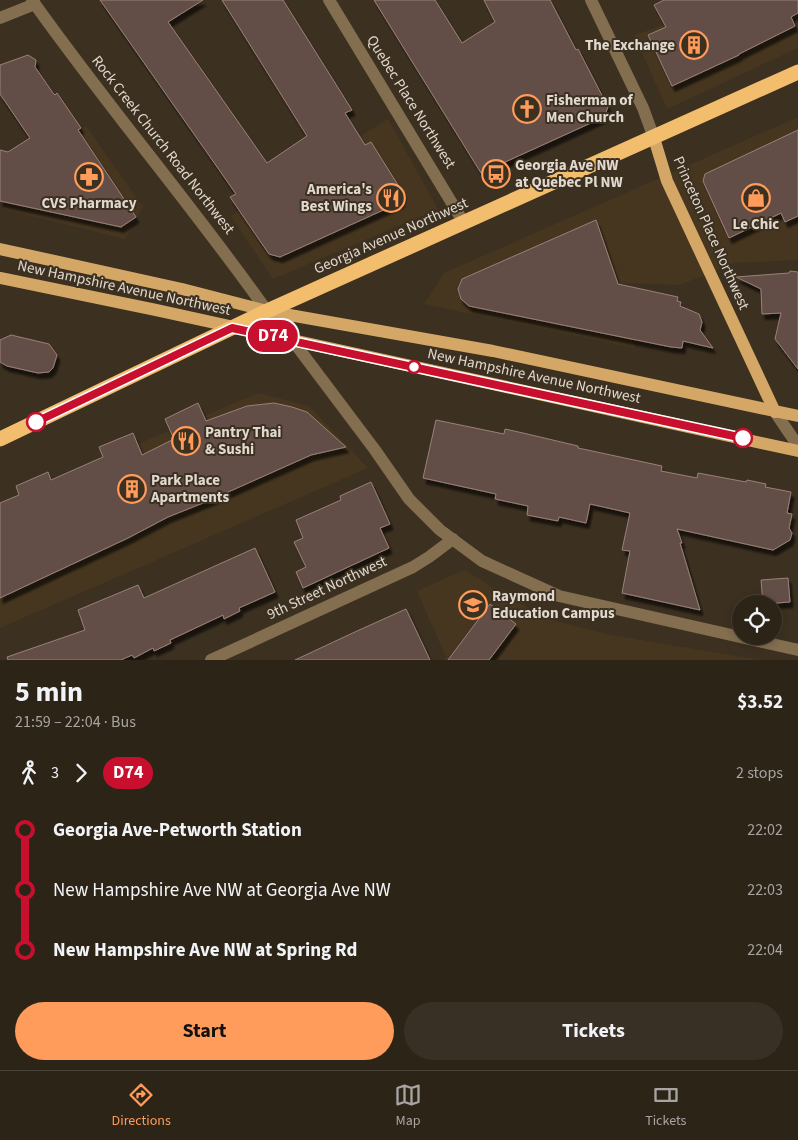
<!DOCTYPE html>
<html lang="en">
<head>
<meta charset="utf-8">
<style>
  body { margin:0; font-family:"Source Sans 3",sans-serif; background:#393025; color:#f1f3f6; height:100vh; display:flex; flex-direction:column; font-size:19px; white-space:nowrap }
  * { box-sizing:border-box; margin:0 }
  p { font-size:16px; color:#a7a4a2 }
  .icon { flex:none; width:28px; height:28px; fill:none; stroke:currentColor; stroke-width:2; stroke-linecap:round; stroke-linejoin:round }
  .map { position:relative; height:660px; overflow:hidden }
  .sheet { display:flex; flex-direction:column; background:#2d2418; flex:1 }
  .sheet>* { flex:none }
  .badge { padding:0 10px; border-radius:16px; font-size:18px; line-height:32px }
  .controls { position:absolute; left:732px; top:595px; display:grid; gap:10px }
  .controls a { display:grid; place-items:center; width:50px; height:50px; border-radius:50%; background:#2d2418; box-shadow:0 2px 8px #0003,0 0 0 1px #484137; font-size:25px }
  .map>.badge { position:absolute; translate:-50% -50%; box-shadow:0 0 0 2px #fff }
  .legs { display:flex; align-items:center; gap:8px; height:55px; padding:0 15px; font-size:16px }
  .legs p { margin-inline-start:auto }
  .overview { display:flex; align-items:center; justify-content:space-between; height:85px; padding:0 15px }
  h1 { font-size:28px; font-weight:700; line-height:38px }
  .button { display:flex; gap:10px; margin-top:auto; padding:10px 15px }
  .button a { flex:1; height:58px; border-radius:30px; background:#ff9b5b; color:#111; font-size:20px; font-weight:700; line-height:58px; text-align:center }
  .button a+a { background:#393025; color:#f1f3f6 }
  ul { padding:0 15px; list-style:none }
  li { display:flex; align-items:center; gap:18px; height:60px; font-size:19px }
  li i { display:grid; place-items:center; width:8px; height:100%; margin:0 6px; background:currentColor }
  li i::after { content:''; width:12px; height:12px; margin:-6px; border:4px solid; border-radius:50%; background:#2d2418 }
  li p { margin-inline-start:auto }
  li:first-child i { background:linear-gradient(#0000 50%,currentColor 0) }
  li:last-child i { background:linear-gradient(currentColor 50%,#0000 0) }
  .tabs { display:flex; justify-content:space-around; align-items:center; height:70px; border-top:1px solid #484137; background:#2d2418; font-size:14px; color:#a7a4a2 }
  .tabs a { display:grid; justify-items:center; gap:2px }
  .tabs .active { color:#ff9b5b }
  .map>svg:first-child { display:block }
  .built { fill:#46361f }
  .building { fill:#634d46; stroke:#998179; filter:url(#shadow) }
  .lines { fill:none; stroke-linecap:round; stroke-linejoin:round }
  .minor { stroke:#836e4f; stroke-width:12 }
  .major { stroke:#d4a766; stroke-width:12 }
  .highway { stroke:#f3bd6e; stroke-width:15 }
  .line-1-casing { stroke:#fff; stroke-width:11 }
  .line-1 { stroke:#c8102e; stroke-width:8 }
  .stop-1-dot { fill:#fff; stroke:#c8102e; stroke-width:2.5 }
  .labels { text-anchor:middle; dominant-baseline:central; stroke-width:4; stroke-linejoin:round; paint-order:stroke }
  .poi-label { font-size:15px; font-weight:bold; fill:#e1d9cf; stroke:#3c3020; text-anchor:start }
  .street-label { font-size:15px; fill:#e1d9cf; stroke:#3c3020 }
</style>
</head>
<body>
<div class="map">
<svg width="798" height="660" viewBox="0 0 798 660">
  <defs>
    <filter id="shadow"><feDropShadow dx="3" dy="5.5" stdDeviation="1" flood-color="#0009"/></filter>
  </defs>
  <rect width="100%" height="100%" fill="#3c3020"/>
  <path class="built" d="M700 0H798V48L667 109 634 35 656 28Z
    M798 117V260L734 263 680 285 622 283 635 348 424 304 444 273Z
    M388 119 438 209 273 279 231 216Z
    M86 126 143 207 125 239 3 209 17 149 44 154Z
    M258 393 309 406 368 468 0 628V503Z
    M464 570 547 619 611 635 760 660H444L446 657 417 591Z"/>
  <path class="building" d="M100 0H203L168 22 267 163 307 136 222 0H283L352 110 345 113 365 145 371 142 403 193 401 202 280 257 269 254 230 197 236 194Z
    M374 0H435L462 43 495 22 484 0H550L576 50 578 49 608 107 604 117 481 173Z
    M664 0H798V13L791 17 795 26 739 54V55L672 86 648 35 666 27 654 5Z
    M28 55 36 60 35 67 53 93 55 95 57 93 81 128 78 130 136 217 121 227 0 201V150L8 152 30 138 0 94V65Z
    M798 130V216L785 222 781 213 729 238 703 181 705 174Z
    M596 220 618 284 678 297 677 301 681 302 680 306 699 314 702 322 700 330 713 348 683 341 682 348 671 347 469 306 461 299 458 289 462 279Z
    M790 271 798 272V369L775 339 781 313 762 314 761 289 736 277 789 273Z
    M11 335 49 344 57 355 53 368 49 372 38 373 7 366 0 362V340Z
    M198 403 206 421 247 406 274 403 292 407 307 412 346 447 311 455 208 501 168 517 128 538 0 598V503L19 495 16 486 48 472 51 480 103 457 99 447 133 433 142 455 174 439 165 419Z
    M436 420 504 434 505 429 523 433 578 446V448L662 466 661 471 697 478 698 473 746 482 747 480 766 484 765 487 791 492 787 513 792 514 789 528 792 533 790 540 773 550 677 529 682 543H680L700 610 622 593 630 551 622 550 630 513 590 504 586 523 559 517 558 521 527 515 528 506 495 499 496 494 423 478Z
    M371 482 390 524 380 528 389 548 303 588 296 572 306 567 294 542 303 538 296 520 341 500 340 496Z
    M255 548 275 592 239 608 240 611 224 619 223 615 170 640 171 643 154 651 153 648 134 658 132 655 121 660H8L7 657 85 630 78 610 138 585 144 598Z
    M788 578 790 602 763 604 761 580Z
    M490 604 516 624 489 660H448Z
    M406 609 430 660H295L357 631Z"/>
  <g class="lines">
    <path class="minor" d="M32 0C107 106 192 205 267 311
      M329 0 464 223
      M591 0 643 108 654 138
      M0 18 35 4
      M293 341 375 450 409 499 440 530 482 561 559 596 798 650
      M775 412 798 446
      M211 660 413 567 429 557 453 539"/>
    <path class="major" d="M654 138 667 181 775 412
      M0 249 182 289 267 311 493 351 798 416
      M0 278 156 310 798 451"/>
    <path class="highway" d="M0 439 267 311 798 72"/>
  </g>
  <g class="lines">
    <defs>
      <path id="line-1" d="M36 422 232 328 743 438"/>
    </defs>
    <use href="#line-1" class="line-1-casing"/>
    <use href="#line-1" class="line-1"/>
  </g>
  <defs>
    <symbol id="building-ring" viewBox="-11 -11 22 22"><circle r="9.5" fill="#3c3020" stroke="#ff9b5b" stroke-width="1.5"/><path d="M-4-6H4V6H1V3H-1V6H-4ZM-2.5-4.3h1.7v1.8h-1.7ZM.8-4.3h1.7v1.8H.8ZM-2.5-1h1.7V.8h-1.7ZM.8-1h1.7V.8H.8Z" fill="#ff9b5b"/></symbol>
    <symbol id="church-ring" viewBox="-11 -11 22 22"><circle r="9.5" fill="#3c3020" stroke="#ff9b5b" stroke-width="1.5"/><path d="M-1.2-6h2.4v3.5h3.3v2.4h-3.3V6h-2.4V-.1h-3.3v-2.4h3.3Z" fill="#ff9b5b"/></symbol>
    <symbol id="bus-ring" viewBox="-11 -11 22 22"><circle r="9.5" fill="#3c3020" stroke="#ff9b5b" stroke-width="1.5"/><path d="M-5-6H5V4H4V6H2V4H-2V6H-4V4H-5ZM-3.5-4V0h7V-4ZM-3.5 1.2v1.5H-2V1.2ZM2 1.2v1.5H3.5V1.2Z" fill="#ff9b5b"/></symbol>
    <symbol id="pharmacy-ring" viewBox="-11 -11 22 22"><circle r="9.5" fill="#3c3020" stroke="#ff9b5b" stroke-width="1.5"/><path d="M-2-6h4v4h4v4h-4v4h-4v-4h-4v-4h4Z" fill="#ff9b5b"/></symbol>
    <symbol id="restaurant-ring" viewBox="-11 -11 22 22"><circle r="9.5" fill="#3c3020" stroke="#ff9b5b" stroke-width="1.5"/><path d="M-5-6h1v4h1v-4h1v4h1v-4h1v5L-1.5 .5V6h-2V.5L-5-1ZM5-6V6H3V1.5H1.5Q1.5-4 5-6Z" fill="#ff9b5b"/></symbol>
    <symbol id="shop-ring" viewBox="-11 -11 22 22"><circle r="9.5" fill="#3c3020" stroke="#ff9b5b" stroke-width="1.5"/><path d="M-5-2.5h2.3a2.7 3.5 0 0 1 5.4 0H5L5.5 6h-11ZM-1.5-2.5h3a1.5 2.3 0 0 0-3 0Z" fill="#ff9b5b"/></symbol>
    <symbol id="school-ring" viewBox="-11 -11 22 22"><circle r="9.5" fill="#3c3020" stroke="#ff9b5b" stroke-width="1.5"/><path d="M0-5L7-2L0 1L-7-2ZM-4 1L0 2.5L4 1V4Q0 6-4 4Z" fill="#ff9b5b"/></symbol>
  </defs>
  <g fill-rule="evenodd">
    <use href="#building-ring" x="678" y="29" width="32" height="32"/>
    <use href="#church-ring" x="511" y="93" width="32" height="32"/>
    <use href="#bus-ring" x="480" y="158" width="32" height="32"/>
    <use href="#pharmacy-ring" x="73" y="161" width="32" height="32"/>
    <use href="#restaurant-ring" x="375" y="182" width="32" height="32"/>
    <use href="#shop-ring" x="740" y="182" width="32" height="32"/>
    <use href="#restaurant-ring" x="170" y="425" width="32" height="32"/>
    <use href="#building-ring" x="116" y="473" width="32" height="32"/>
    <use href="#school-ring" x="457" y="589" width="32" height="32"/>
  </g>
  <g class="stop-1-dot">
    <circle cx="414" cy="367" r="6"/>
    <circle cx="36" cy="422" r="9"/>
    <circle cx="743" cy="438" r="9"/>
  </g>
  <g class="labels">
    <g class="poi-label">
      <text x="675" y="45" text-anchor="end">The Exchange</text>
      <text x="546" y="100">Fisherman of<tspan x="546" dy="17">Men Church</tspan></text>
      <text x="515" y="165">Georgia Ave NW<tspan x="515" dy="17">at Quebec Pl NW</tspan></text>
      <text x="372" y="189" text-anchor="end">America's<tspan x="372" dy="17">Best Wings</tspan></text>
      <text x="89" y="203" text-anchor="middle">CVS Pharmacy</text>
      <text x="756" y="224" text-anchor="middle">Le Chic</text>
      <text x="205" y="432">Pantry Thai<tspan x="205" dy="17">&amp; Sushi</tspan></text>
      <text x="151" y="480">Park Place<tspan x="151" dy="17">Apartments</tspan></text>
      <text x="492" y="596">Raymond<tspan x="492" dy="17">Education Campus</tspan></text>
    </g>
    <g class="street-label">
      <text transform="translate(411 102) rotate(58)">Quebec Place Northwest</text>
      <text transform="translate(163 145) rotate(52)">Rock Creek Church Road Northwest</text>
      <text transform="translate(711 233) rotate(66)">Princeton Place Northwest</text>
      <text transform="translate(391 236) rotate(-24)">Georgia Avenue Northwest</text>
      <text transform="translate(124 288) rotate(12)">New Hampshire Avenue Northwest</text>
      <text transform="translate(534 376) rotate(12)">New Hampshire Avenue Northwest</text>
      <text transform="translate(327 588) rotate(-25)">9th Street Northwest</text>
    </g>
  </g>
</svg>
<div class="controls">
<a><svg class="icon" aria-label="locate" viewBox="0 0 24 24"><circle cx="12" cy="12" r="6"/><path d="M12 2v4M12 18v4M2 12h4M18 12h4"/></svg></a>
</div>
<b class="badge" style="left:273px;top:336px;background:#c8102e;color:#fff">D74</b>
</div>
<section class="sheet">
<div class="overview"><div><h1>5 min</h1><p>21:59 – 22:04 · Bus</p></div><b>$3.52</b></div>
<div class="legs"><svg class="icon" aria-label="walk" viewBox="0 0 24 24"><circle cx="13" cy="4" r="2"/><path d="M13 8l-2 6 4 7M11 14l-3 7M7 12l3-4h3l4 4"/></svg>3<svg class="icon" aria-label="forward" viewBox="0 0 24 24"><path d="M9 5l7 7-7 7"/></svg><b class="badge" style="background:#c8102e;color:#fff">D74</b><p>2 stops</p></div>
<ul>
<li><i style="color:#c8102e"></i><b>Georgia Ave-Petworth Station</b><p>22:02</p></li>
<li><i style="color:#c8102e"></i><span>New Hampshire Ave NW at Georgia Ave NW</span><p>22:03</p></li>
<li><i style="color:#c8102e"></i><b>New Hampshire Ave NW at Spring Rd</b><p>22:04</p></li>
</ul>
<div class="button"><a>Start</a><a>Tickets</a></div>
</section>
<nav class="tabs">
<a class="active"><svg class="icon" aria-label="directions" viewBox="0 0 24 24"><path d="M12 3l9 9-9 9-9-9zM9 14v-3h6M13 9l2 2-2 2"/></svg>Directions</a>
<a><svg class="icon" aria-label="map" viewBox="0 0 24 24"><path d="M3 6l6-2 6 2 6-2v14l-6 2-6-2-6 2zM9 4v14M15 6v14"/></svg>Map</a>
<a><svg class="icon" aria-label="tickets" viewBox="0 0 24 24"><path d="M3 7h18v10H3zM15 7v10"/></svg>Tickets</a>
</nav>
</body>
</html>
